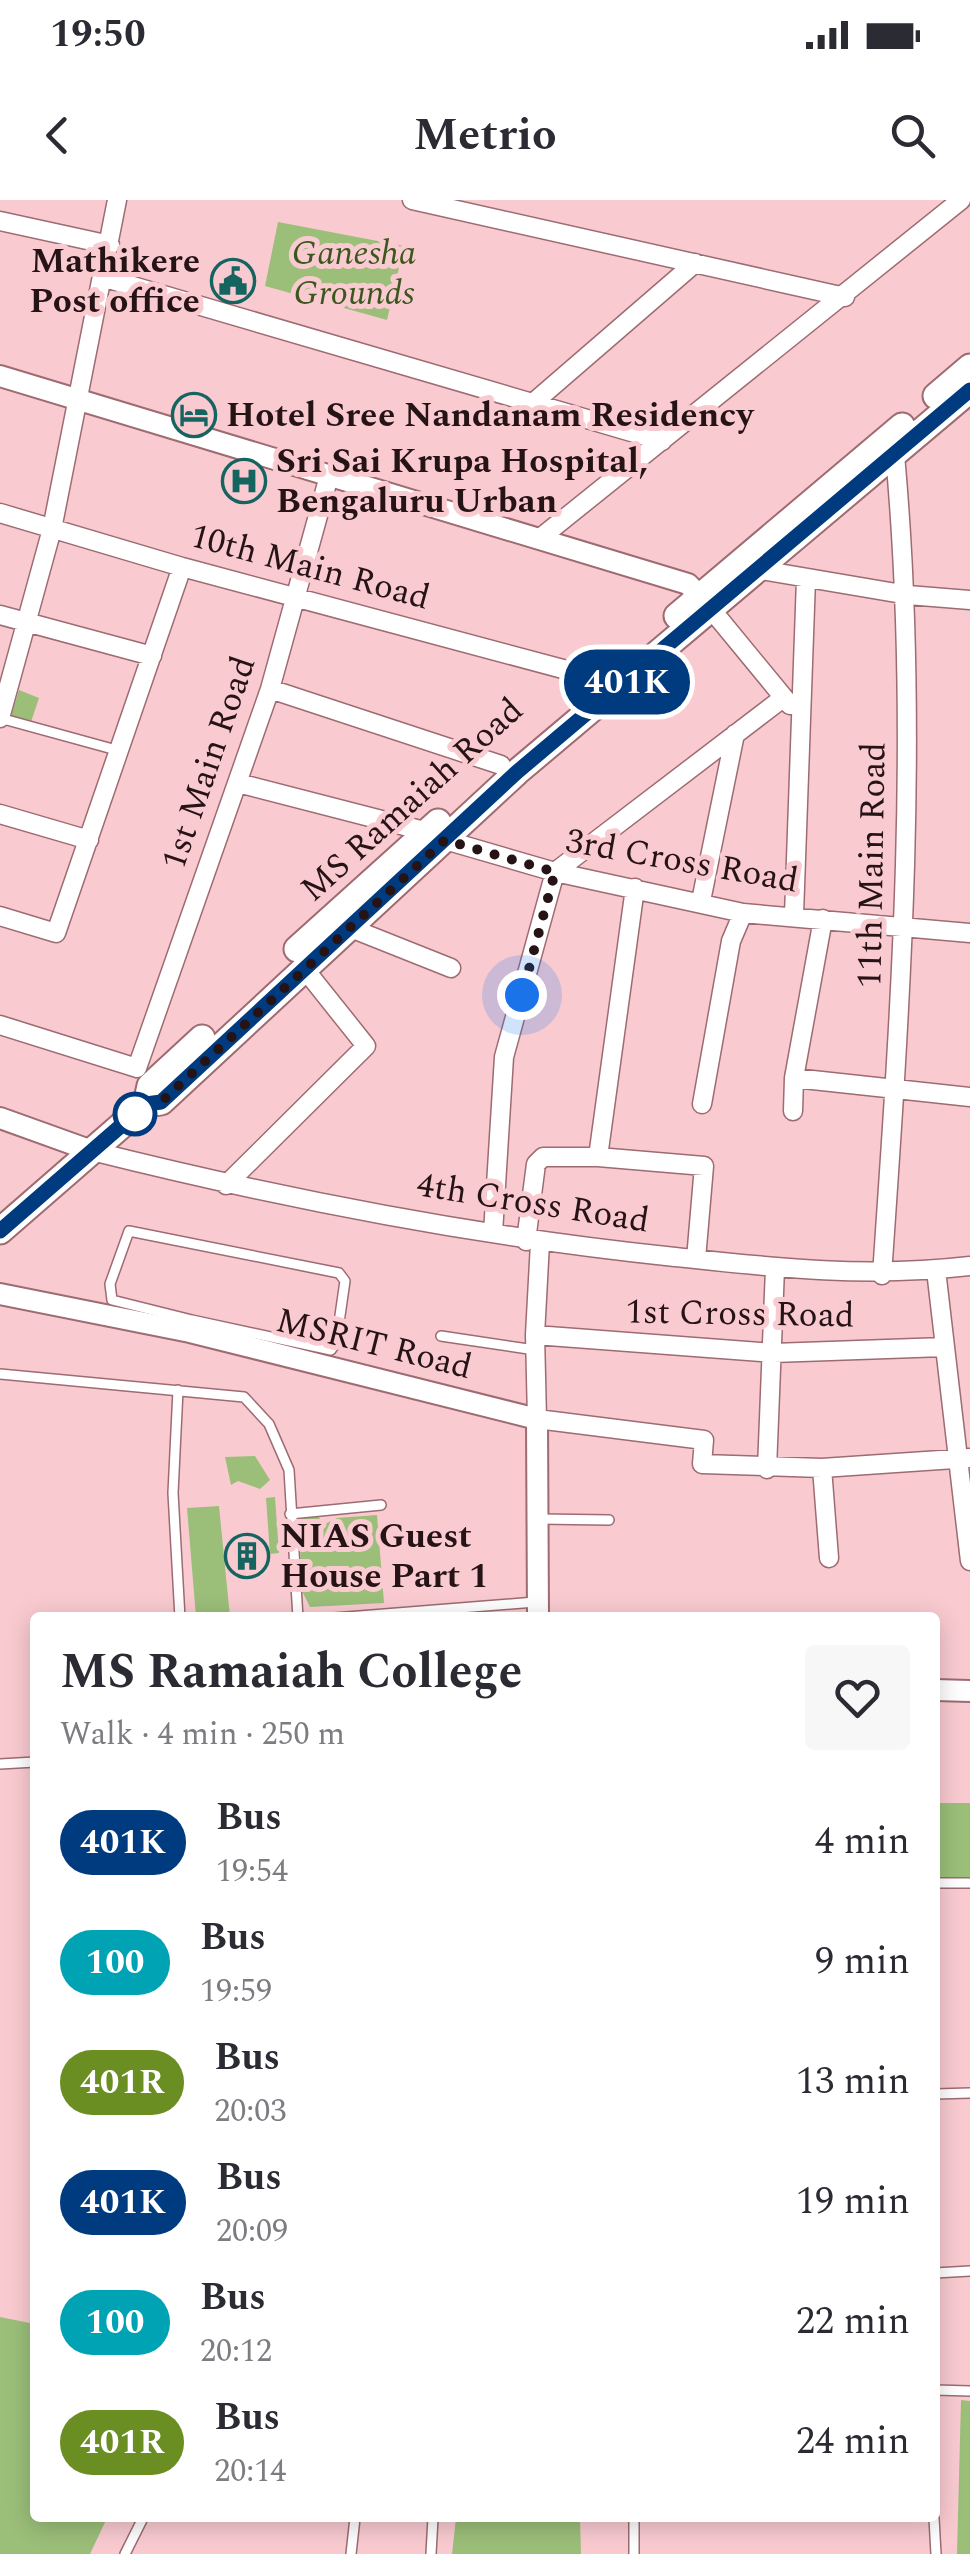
<!DOCTYPE html>
<html lang="en">
<head>
<meta charset="utf-8">
<style>
  body { margin:0; font-family:Spectral,serif; background:#f7f7f7; color:#2b2b33; height:100vh; display:flex; flex-direction:column; font-size:38px; white-space:nowrap }
  * { box-sizing:border-box; margin:0 }
  p { font-size:32px; color:#7c7c81 }
  .icon { flex:none; width:55px; height:55px; fill:none; stroke:currentColor; stroke-width:2; stroke-linecap:round; stroke-linejoin:round }
  .map { position:relative; flex:1; overflow:hidden }
  .drawer { position:absolute; left:30px; top:1412px; width:910px; height:910px; display:flex; flex-direction:column; background:#fff; border-radius:10px; box-shadow:0 5px 25px #0003 }
  .drawer>* { flex:none }
  .badge { padding:0 20px; border-radius:32px; font-size:35px; line-height:65px }
  .you { position:absolute; width:50px; height:50px; margin:-25px; border:8px solid #fff; border-radius:50%; background:#1a73e8; box-shadow:0 0 0 15px #1a73e833 }
  .map>.badge { position:absolute; translate:-50% -50%; box-shadow:0 0 0 5px #fff }
  .round { display:grid; place-items:center; flex:none; width:105px; height:105px; border-radius:10px; background:#f7f7f7 }
  .summary { display:flex; align-items:center; justify-content:space-between; height:170px; padding:0 30px }
  h1 { font-size:48px; font-weight:700; line-height:75px }
  ul { padding:0; list-style:none }
  li { display:flex; align-items:center; gap:30px; height:120px; padding:0 30px }
  li div { flex:1 }
  li b { display:block; font-size:38px }
  li em { font-style:normal }
  li .badge { min-width:110px; font-weight:700; text-align:center }
  .status { display:flex; justify-content:space-between; align-items:center; height:70px; padding:0 50px; background:#fff; direction:ltr }
  .status svg { height:28px; fill:currentColor }
  header { display:flex; justify-content:space-between; align-items:center; height:130px; padding:0 30px; background:#fff; font-size:45px; font-weight:700 }
  .map>svg:first-child { display:block }
  .green { fill:#9bbf79 }
  .lines { fill:none; stroke-linecap:round; stroke-linejoin:round }
  .service-casing { stroke:#9d6b71; stroke-width:12 }
  .minor-casing { stroke:#9d6b71; stroke-width:21 }
  .tertiary-casing { stroke:#9d6b71; stroke-width:24 }
  .secondary-casing { stroke:#9d6b71; stroke-width:29 }
  .service { stroke:#fff; stroke-width:9 }
  .minor { stroke:#fff; stroke-width:18 }
  .tertiary { stroke:#fff; stroke-width:20 }
  .secondary { stroke:#fff; stroke-width:25 }
  .line-casing { stroke:#fff; stroke-width:22 }
  .line { stroke:#003b80; stroke-width:15 }
  .walk { stroke:#261316; stroke-width:10; stroke-dasharray:0 18 }
  .stop-dot { fill:#fff; stroke:#003b80; stroke-width:5 }
  .labels { text-anchor:middle; dominant-baseline:central; stroke-width:10; stroke-linejoin:round; paint-order:stroke }
  .park-label { font-size:35px; font-style:italic; fill:#3c571d; stroke:#f9cbd1 }
  .poi-label { font-size:35px; font-weight:bold; fill:#261316; stroke:#f9cbd1; text-anchor:start }
  .street-label { font-size:35px; fill:#261316; stroke:#f9cbd1 }
</style>
</head>
<body>
<div class="status"><b>19:50</b><svg viewBox="0 0 49 12"><path d="M0 12V9h3v3zM5 12V6h3v6zM10 12V3h3v9zM15 12V0h3v12zM26 1h20v11H26zM47 4h2v5h-2z"/></svg></div>
<header><svg class="icon" aria-label="back" viewBox="0 0 24 24"><path d="M15 5l-7 7 7 7"/></svg>Metrio<svg class="icon" aria-label="search" viewBox="0 0 24 24"><circle cx="10" cy="10" r="6"/><path d="M15 15l6 6"/></svg></header>
<div class="map">
<svg width="970" height="2354" viewBox="0 0 970 2354">
  <rect width="100%" height="100%" fill="#f9cbd1"/>
  <path class="green" d="M278 22 404 46 387 120 265 86Z
    M19 490 39 498 31 522 11 516Z
    M255 1256 270 1280 260 1289 238 1281 231 1285 225 1257Z
    M275 1297 279 1353 270 1354 266 1298Z
    M219 1306 230 1417H196L187 1308Z
    M300 1325a11 11 0 1 1 22 0a11 11 0 1 1-22 0Z
    M377 1315 384 1403 310 1407 302 1391 300 1345 316 1341 325 1324 337 1318Z
    M935 1603H970V1679H935Z
    M0 2117 35 2124V2318H107L90 2354H0Z
    M961 2200 970 2201V2354H957Z
    M456 2318H580L581 2354H452Z"/>
  <g class="lines">
    <defs>
      <path id="service" d="M0 518 120 551
        M190 1132 192 1120 112 1100 110 1084 129 1031 339 1073 345 1081 336 1143 331 1150 192 1120
        M441 1136 535 1150
        M0 1174 244 1197 269 1224 289 1270 298 1418
        M178 1190 173 1293 180 1418
        M290 1314 381 1305
        M539 1319 609 1320
        M334 1418 535 1402
        M0 1564 35 1562
        M935 1683H970
        M935 1894 970 1893
        M935 2073 970 2071
        M935 2190 970 2191
        M634 2318V2354
        M934 2318 936 2354
        M125 2354 143 2318
        M351 2354 355 2318
        M431 2354 433 2318"/>
      <path id="minor" d="M412 0 845 97
        M0 21 110 45
        M102 77 662 241
        M533 203 695 63
        M0 313 182 367 604 480
        M539 339 961 0
        M761 370 908 395 970 400
        M711 409 790 505
        M0 415 152 456
        M270 489 501 565
        M0 518 52 329 117 0
        M238 583 428 632
        M0 614 89 640
        M445 640 555 672 743 713 970 733
        M555 672 783 498
        M701 701 735 534
        M794 715 806 379
        M0 716 56 733 182 367
        M348 727 451 768
        M0 825 137 868
        M137 868 270 489 329 276
        M794 878 970 897
        M702 904 731 741 743 713
        M793 911 794 878 823 719
        M92 951C284 999 479 1037 675 1057 777 1068 867 1078 970 1066
        M598 957 635 688
        M226 985 366 846 303 767
        M493 1033 504 857 555 672
        M526 1041 536 964 543 957H598L704 966 696 1059
        M540 1043 535 1135 537 1219 704 1240 702 1264 822 1268 970 1258
        M936 1070 970 1361
        M882 1075C901 801 920 529 895 255
        M535 1135 773 1153 944 1147
        M822 1268 829 1358
        M767 1269 775 1068"/>
      <path id="tertiary" d="M0 176 688 384 708 405
        M0 918 92 951
        M0 1094 190 1132 537 1219 538 1418
        M935 1490 970 1491"/>
      <path id="secondary" d="M936 196 970 167
        M677 416 902 226
        M297 749 438 622
        M146 904 150 886 202 838
        M0 1031 146 904 161 902 517 572 970 190"/>
    </defs>
    <use href="#service" class="service-casing"/>
    <use href="#minor" class="minor-casing"/>
    <use href="#tertiary" class="tertiary-casing"/>
    <use href="#secondary" class="secondary-casing"/>
    <use href="#service" class="service"/>
    <use href="#minor" class="minor"/>
    <use href="#tertiary" class="tertiary"/>
    <use href="#secondary" class="secondary"/>
  </g>
  <g class="lines">
    <defs>
      <path id="line" d="M0 1031 146 904 161 902 517 572 970 190"/>
    </defs>
    <use href="#line" class="line-casing"/>
    <use href="#line" class="line"/>
    <path class="walk" d="M135 914 146 904 161 902 445 640 555 672 522 795"/>
  </g>
  <defs>
    <symbol id="civic-ring" viewBox="-11 -11 22 22"><circle r="9.5" fill="#f9cbd1" stroke="#156460" stroke-width="1.5"/><path d="M-.6-6.5H3V-4.5H.6V-3L4-1V1h2V6H-6V1h2V-1L-.6-3ZM-1.2 2.5V6h2.4V2.5Z" fill="#156460"/></symbol>
    <symbol id="hotel-ring" viewBox="-11 -11 22 22"><circle r="9.5" fill="#f9cbd1" stroke="#156460" stroke-width="1.5"/><path d="M-6-4.5h1.5V1H6V5H4.5V3h-9V5H-6ZM-4 0a1.8 1.8 0 1 1 3.6 0ZM.5 0V-2.5h3Q6-2.5 6 0Z" fill="#156460"/></symbol>
    <symbol id="hospital-ring" viewBox="-11 -11 22 22"><circle r="9.5" fill="#f9cbd1" stroke="#156460" stroke-width="1.5"/><path d="M-5-5h3v3.5h4V-5h3V5h-3V1.5h-4V5h-3Z" fill="#156460"/></symbol>
    <symbol id="building-ring" viewBox="-11 -11 22 22"><circle r="9.5" fill="#f9cbd1" stroke="#156460" stroke-width="1.5"/><path d="M-4-6H4V6H1V3H-1V6H-4ZM-2.5-4.3h1.7v1.8h-1.7ZM.8-4.3h1.7v1.8H.8ZM-2.5-1h1.7V.8h-1.7ZM.8-1h1.7V.8H.8Z" fill="#156460"/></symbol>
  </defs>
  <g fill-rule="evenodd">
    <use href="#civic-ring" x="208" y="56" width="50" height="50"/>
    <use href="#hotel-ring" x="169" y="190" width="50" height="50"/>
    <use href="#hospital-ring" x="219" y="256" width="50" height="50"/>
    <use href="#building-ring" x="222" y="1331" width="50" height="50"/>
  </g>
  <circle class="stop-dot" cx="135" cy="914" r="20"/>
  <g class="labels">
    <g class="park-label">
      <text x="354" y="53">Ganesha<tspan x="354" dy="40">Grounds</tspan></text>
    </g>
    <g class="poi-label">
      <text x="200" y="61" text-anchor="end">Mathikere<tspan x="200" dy="40">Post office</tspan></text>
      <text x="226" y="215">Hotel Sree Nandanam Residency</text>
      <text x="276" y="261">Sri Sai Krupa Hospital,<tspan x="276" dy="40">Bengaluru Urban</tspan></text>
      <text x="280" y="1336">NIAS Guest<tspan x="280" dy="40">House Part 1</tspan></text>
    </g>
    <g class="street-label">
      <text transform="translate(310 367) rotate(15)">10th Main Road</text>
      <text transform="translate(209 563) rotate(-71)">1st Main Road</text>
      <text transform="translate(412 600) rotate(-42)">MS Ramaiah Road</text>
      <text transform="translate(682 661) rotate(10)">3rd Cross Road</text>
      <text transform="translate(872 665) rotate(-89)">11th Main Road</text>
      <text transform="translate(533 1003) rotate(9)">4th Cross Road</text>
      <text transform="translate(740 1114) rotate(1)">1st Cross Road</text>
      <text transform="translate(374 1144) rotate(14)">MSRIT Road</text>
    </g>
  </g>
</svg>
<div class="you" style="left:522px;top:795px"></div>
<b class="badge" style="left:627px;top:482px;background:#003b80;color:#fff">401K</b>
<section class="drawer">
<div class="summary"><div><h1>MS Ramaiah College</h1><p>Walk · 4 min · 250 m</p></div><a class="round"><svg class="icon" aria-label="heart" viewBox="0 0 24 24"><path d="M12 20l-8-8c-3-5 5-10 8-4 3-6 11-1 8 4z"/></svg></a></div>
<ul>
<li><span class="badge" style="background:#003b80;color:#fff">401K</span><div><b>Bus</b><p>19:54</p></div><em>4 min</em></li>
<li><span class="badge" style="background:#00a3b4;color:#fff">100</span><div><b>Bus</b><p>19:59</p></div><em>9 min</em></li>
<li><span class="badge" style="background:#6b8e23;color:#fff">401R</span><div><b>Bus</b><p>20:03</p></div><em>13 min</em></li>
<li><span class="badge" style="background:#003b80;color:#fff">401K</span><div><b>Bus</b><p>20:09</p></div><em>19 min</em></li>
<li><span class="badge" style="background:#00a3b4;color:#fff">100</span><div><b>Bus</b><p>20:12</p></div><em>22 min</em></li>
<li><span class="badge" style="background:#6b8e23;color:#fff">401R</span><div><b>Bus</b><p>20:14</p></div><em>24 min</em></li>
</ul>
</section>
</div>
</body>
</html>
